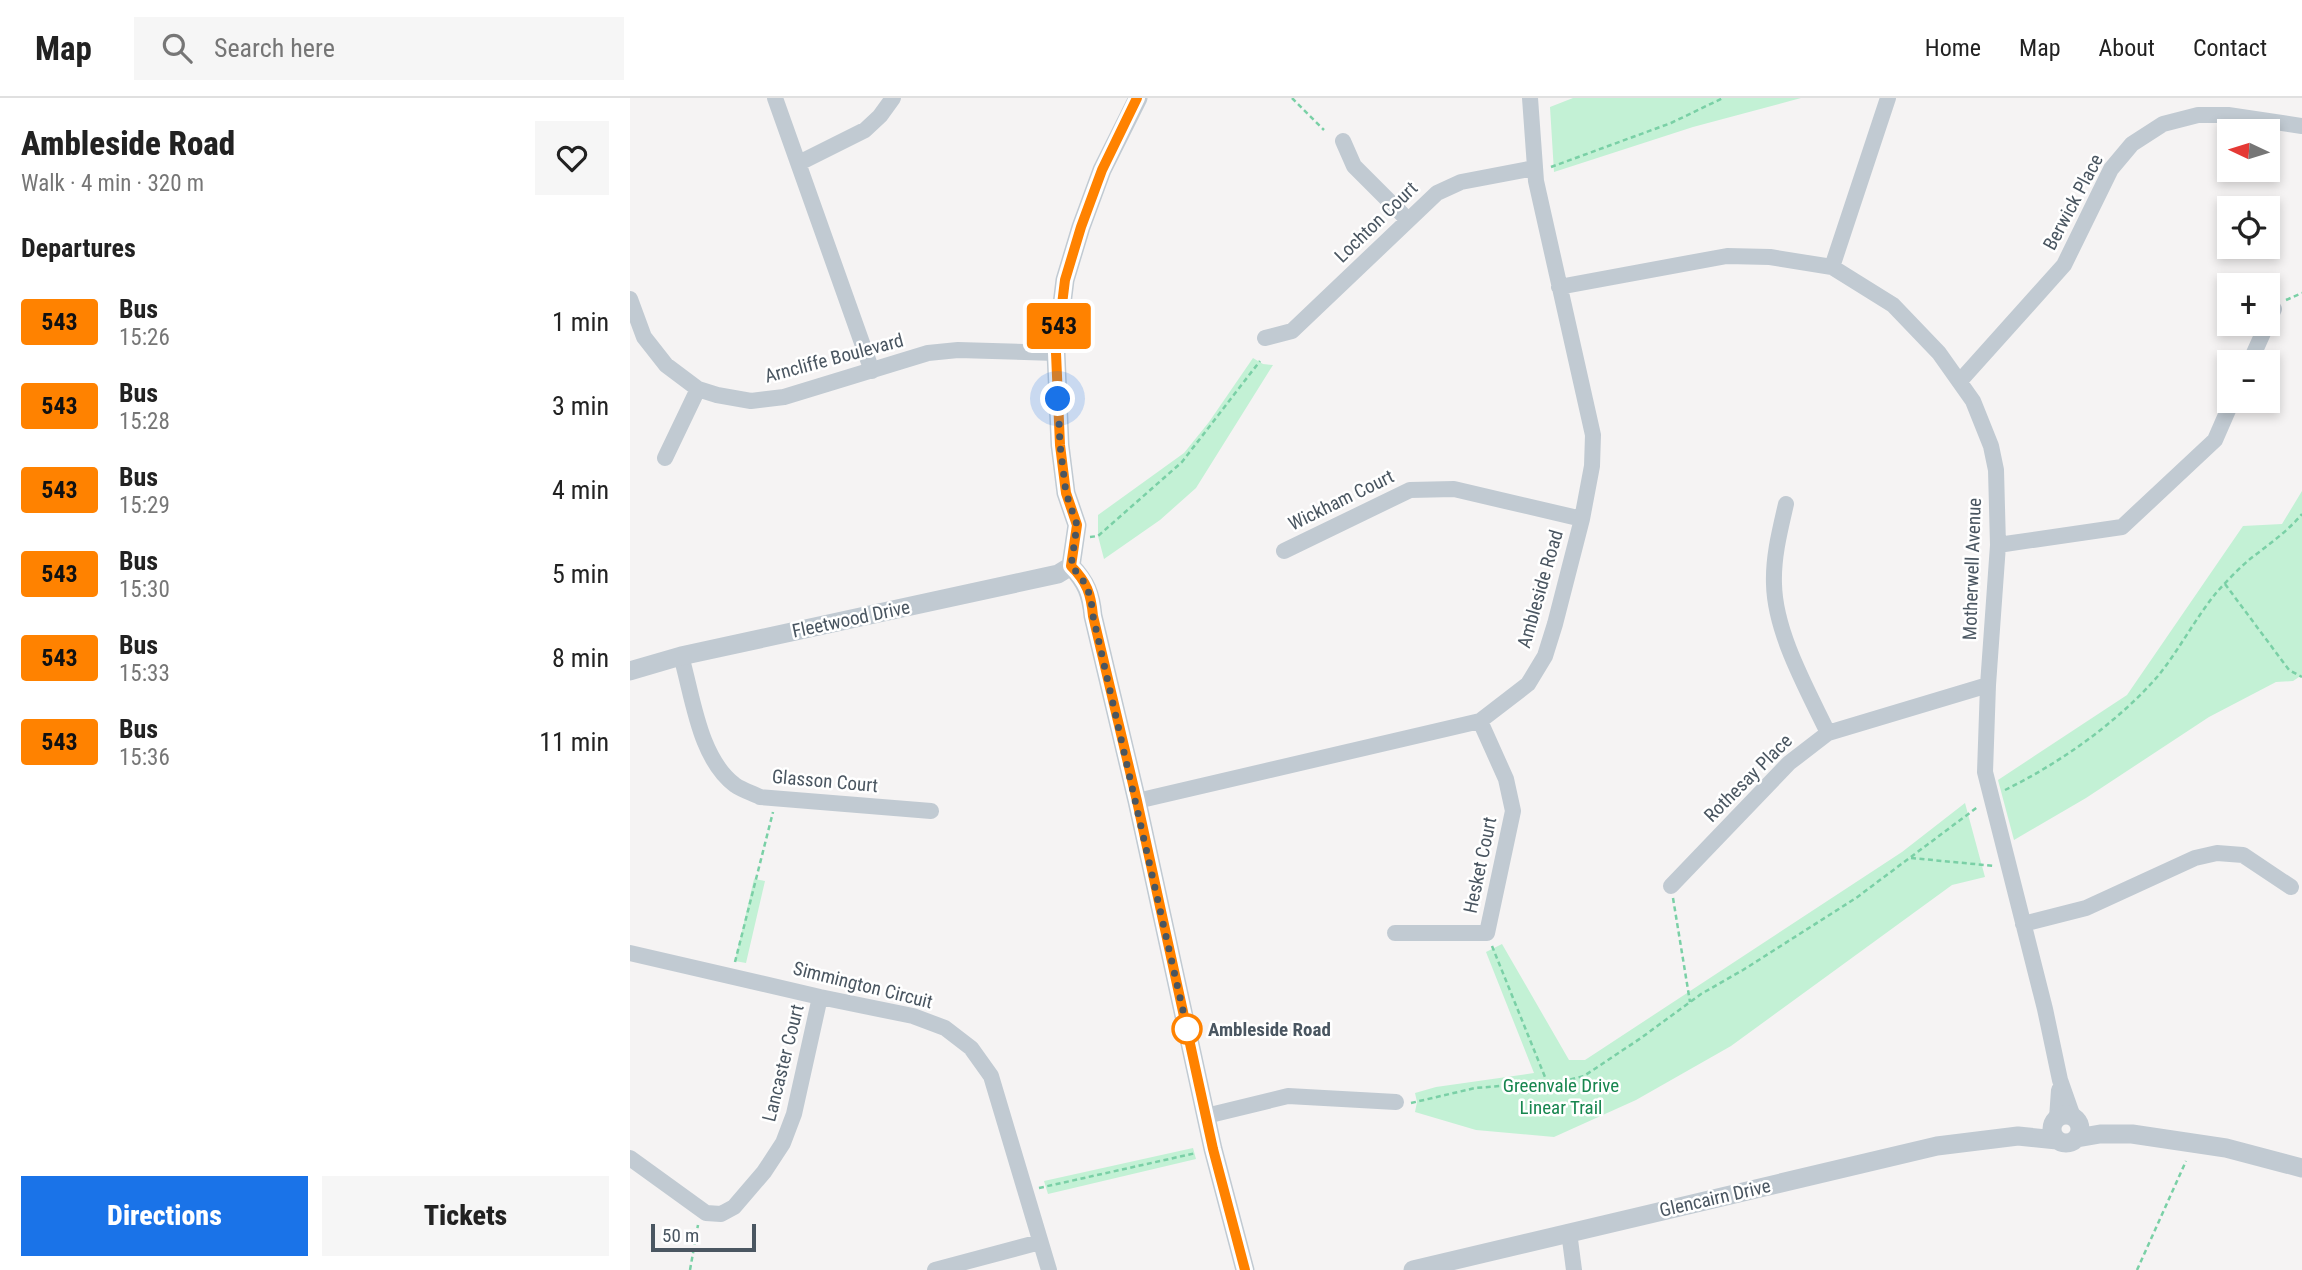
<!DOCTYPE html>
<html lang="en">
<head>
<meta charset="utf-8">
<style>
  body { margin:0; font-family:"Roboto Condensed",sans-serif; background:#f6f6f6; color:#222; height:100vh; display:flex; flex-direction:column; font-size:26px; white-space:nowrap }
  * { box-sizing:border-box; margin:0 }
  p { font-size:23px; color:#767676 }
  .icon { flex:none; width:38px; height:38px; fill:none; stroke:currentColor; stroke-width:2; stroke-linecap:round; stroke-linejoin:round }
  .map { position:relative; flex:1; overflow:hidden }
  .drawer { display:flex; flex-direction:column; background:#fff; width:630px }
  .drawer>* { flex:none }
  .badge { padding:0 14px; border-radius:5px; font-size:24px; line-height:46px }
  .needle { width:46px; rotate:274deg }
  .tools { position:absolute; left:1587px; top:21px; display:grid; gap:14px }
  .tools a { display:grid; place-items:center; width:63px; height:63px; border-radius:0px; background:#fff; box-shadow:0 4px 10px #0003; font-size:35px }
  .scale { position:absolute; left:21px; bottom:18px; width:105px; box-sizing:border-box; padding-left:7px; border:4px solid #4a5661; border-top:0; font-size:19px; line-height:24px; white-space:nowrap; color:#4a5661; -webkit-text-stroke:5px #fff; paint-order:stroke }
  .you { position:absolute; width:35px; height:35px; margin:-18px; border:5px solid #fff; border-radius:50%; background:#1a73e8; box-shadow:0 0 0 10px #1a73e833 }
  .map>.badge { position:absolute; translate:-50% -50%; box-shadow:0 0 0 4px #fff }
  h2 { padding:0 21px; font-size:26px; line-height:63px }
  .round { display:grid; place-items:center; flex:none; width:74px; height:74px; border-radius:0px; background:#f6f6f6 }
  .head { display:flex; align-items:center; justify-content:space-between; height:119px; padding:0 21px }
  h1 { font-size:33px; font-weight:800; line-height:52px }
  .cta { display:flex; gap:14px; margin-top:auto; padding:14px 21px }
  .cta a { flex:1; height:80px; border-radius:0px; background:#1a73e8; color:#fff; font-size:28px; font-weight:800; line-height:80px; text-align:center }
  .cta a+a { background:#f6f6f6; color:#222 }
  ul { padding:0; list-style:none }
  li { display:flex; align-items:center; gap:21px; height:84px; padding:0 21px }
  li div { flex:1 }
  li b { display:block; font-size:26px }
  li em { font-style:normal }
  li .badge { min-width:77px; font-weight:700; text-align:center }
  header { display:flex; align-items:center; gap:42px; box-sizing:border-box; height:98px; padding:0 35px; background:#fff; border-bottom:2px solid #e0e0e0 }
  header strong { font-size:33px }
  nav { display:flex; gap:38px; margin-inline-start:auto; font-size:24px }
  .search { width:490px; height:63px; background:#f6f6f6; display:flex; align-items:center; gap:18px; box-sizing:border-box; padding:0 24px; border-radius:0px; color:#767676; font-size:26px }
  main { display:flex; flex:1; min-height:0 }
  .map>svg:first-child { display:block }
  .green { fill:#c3f1d5 }
  .lines { fill:none; stroke-linecap:round; stroke-linejoin:round }
  .path { stroke:#7ad0a6; stroke-width:2.5; stroke-dasharray:5 3.5; stroke-linecap:butt }
  .minor { stroke:#c1cad2; stroke-width:16 }
  .tertiary { stroke:#c1cad2; stroke-width:19 }
  .line-casing { stroke:#fff; stroke-width:16 }
  .line { stroke:#ff8200; stroke-width:10 }
  .walk { stroke:#4a5661; stroke-width:7; stroke-dasharray:0 12.6 }
  .stop-dot { fill:#fff; stroke:#ff8200; stroke-width:3.5 }
  .labels { text-anchor:middle; dominant-baseline:central; stroke-width:5; stroke-linejoin:round; paint-order:stroke }
  .street-label { font-size:19px; fill:#4a5661; stroke:#fff }
  .stop-label { font-size:19px; font-weight:bold; fill:#4a5661; stroke:#fff; text-anchor:start }
  .park-label { font-size:19px; fill:#17864f; stroke:#fff }
</style>
</head>
<body>
<header>
<strong>Map</strong>
<div class="search"><svg class="icon" aria-label="search" viewBox="0 0 24 24"><circle cx="10" cy="10" r="6"/><path d="M15 15l6 6"/></svg>Search here</div>
<nav><a>Home</a><a>Map</a><a>About</a><a>Contact</a></nav>
</header>
<main>
<section class="drawer">
<div class="head"><div><h1>Ambleside Road</h1><p>Walk · 4 min · 320 m</p></div><a class="round"><svg class="icon" aria-label="heart" viewBox="0 0 24 24"><path d="M12 20l-8-8c-3-5 5-10 8-4 3-6 11-1 8 4z"/></svg></a></div>
<h2>Departures</h2>
<ul>
<li><span class="badge" style="background:#ff8200;color:#111">543</span><div><b>Bus</b><p>15:26</p></div><em>1 min</em></li>
<li><span class="badge" style="background:#ff8200;color:#111">543</span><div><b>Bus</b><p>15:28</p></div><em>3 min</em></li>
<li><span class="badge" style="background:#ff8200;color:#111">543</span><div><b>Bus</b><p>15:29</p></div><em>4 min</em></li>
<li><span class="badge" style="background:#ff8200;color:#111">543</span><div><b>Bus</b><p>15:30</p></div><em>5 min</em></li>
<li><span class="badge" style="background:#ff8200;color:#111">543</span><div><b>Bus</b><p>15:33</p></div><em>8 min</em></li>
<li><span class="badge" style="background:#ff8200;color:#111">543</span><div><b>Bus</b><p>15:36</p></div><em>11 min</em></li>
</ul>
<div class="cta"><a>Directions</a><a>Tickets</a></div>
</section>
<div class="map">
<svg width="1672" height="1172" viewBox="0 0 1672 1172">
  <rect width="100%" height="100%" fill="#f5f3f3"/>
  <path class="green" d="M943 0H1171L1063 29 924 74 920 9Z
    M623 260 633 266 643 267 566 390 530 422 474 461 468 438V417L554 355 579 324Z
    M1672 393V577L1663 583 1646 584 1579 619 1456 700 1384 742 1368 682 1497 597 1613 428 1652 426Z
    M1335 705 1355 779 1322 787 1101 948 1006 1002 924 1039 846 1032 785 1014 787 1004 785 995 806 989 904 975 856 854 872 846 939 962H955L1272 754Z
    M124 781 135 783 116 865 105 863Z
    M563 1050 566 1061 418 1096 414 1083Z"/>
  <g class="lines">
    <path class="path" d="M662 0 694 32
      M921 69 1041 25 1093 0
      M1656 202 1672 195
      M460 439 468 438 552 364 630 263
      M1595 486 1659 572 1672 579
      M1375 692C1430 665 1488 624 1528 578 1549 552 1565 521 1586 495 1596 484 1608 471 1620 461 1638 447 1657 434 1672 416
      M1281 760 1365 768
      M1043 800 1060 904
      M862 848 917 984
      M105 864 143 714
      M781 1005 845 990 934 983 954 978 1011 940 1071 896 1113 872 1226 800 1349 708
      M409 1090 566 1055
      M60 1172 68 1127
      M1507 1172 1556 1063"/>
    <path class="minor" d="M145 0 242 273
      M713 43 724 68 778 122
      M169 65 235 32 250 18 263 0
      M1202 169 1258 0
      M929 189 1097 158 1140 159 1202 169 1263 207 1309 255 1343 303 1361 348 1366 372 1368 447 1358 587 1355 674 1415 911 1430 982 1443 1019
      M0 201 14 239 36 267 68 291 87 297 121 303 154 299 298 255 328 252 426 255
      M1638 224 1644 211
      M635 240 662 233 807 95 831 84 904 70
      M1620 264 1637 226
      M1330 283 1434 167 1481 71 1502 46 1533 26 1568 17H1598L1672 28
      M35 360 68 291
      M1156 406C1150 432 1143 459 1144 486 1145 535 1177 591 1198 635
      M1368 447 1492 429 1585 342 1602 303
      M654 453 780 392 824 391 952 421
      M51 558C63 599 69 660 105 687 112 692 122 695 130 699L301 713
      M507 703 850 623 898 586 915 558 925 526 952 421 962 368 963 337 906 83 900 0
      M1041 788 1159 665 1198 635 1358 587
      M1393 826 1456 810 1565 760 1587 755 1613 757 1661 789
      M765 835H857L883 713 876 681 850 623
      M0 855 190 899 283 918 315 930 341 950 361 978 419 1172
      M576 1018 658 998 766 1004
      M1427 1020 1429 992
      M0 1060 76 1115 91 1116 104 1109 134 1074 153 1045 164 1016 190 899
      M939 1134 944 1172
      M305 1172 410 1144"/>
    <path class="tertiary" d="M441 468C456 484 461 496 463 518L507 703 583 1051 615 1172
      M441 468 447 427 436 395 430 347 426 255 435 182 451 129 472 72 508 0
      M0 573 51 558 428 476 441 468
      M1422 1031a14 14 0 1 1 28 0a14 14 0 1 1-28 0Z
      M1447 1040 1470 1036H1502L1596 1050 1672 1070
      M783 1172 1307 1048 1388 1038 1427 1042"/>
  </g>
  <g class="lines">
    <defs>
      <path id="line" d="M507 0 472 72 451 129 435 182 426 255 430 347 436 395 447 427 441 468C457 484 461 496 463 518L507 703 583 1051 615 1172"/>
    </defs>
    <use href="#line" class="line-casing"/>
    <use href="#line" class="line"/>
    <path class="walk" d="M428 301 430 347 436 395 447 427 441 468C457 484 461 496 463 518L559 939 557 931"/>
  </g>
  <circle class="stop-dot" cx="557" cy="931" r="14"/>
  <g class="labels">
    <g class="street-label">
      <text transform="translate(1443 104) rotate(-62)">Berwick Place</text>
      <text transform="translate(746 124) rotate(-44)">Lochton Court</text>
      <text transform="translate(204 260) rotate(-15)">Arncliffe Boulevard</text>
      <text transform="translate(711 402) rotate(-26)">Wickham Court</text>
      <text transform="translate(1342 471) rotate(-88)">Motherwell Avenue</text>
      <text transform="translate(910 491) rotate(-74)">Ambleside Road</text>
      <text transform="translate(221 521) rotate(-12)">Fleetwood Drive</text>
      <text transform="translate(1118 680) rotate(-45)">Rothesay Place</text>
      <text transform="translate(195 683) rotate(5)">Glasson Court</text>
      <text transform="translate(850 767) rotate(-78)">Hesket Court</text>
      <text transform="translate(233 887) rotate(14)">Simmington Circuit</text>
      <text transform="translate(153 965) rotate(-76)">Lancaster Court</text>
      <text transform="translate(1085 1100) rotate(-13)">Glencairn Drive</text>
    </g>
    <g class="stop-label">
      <text x="578" y="931">Ambleside Road</text>
    </g>
    <g class="park-label">
      <text x="931" y="987">Greenvale Drive<tspan x="931" dy="22">Linear Trail</tspan></text>
    </g>
  </g>
</svg>
<div class="tools">
<a><svg class="needle" viewBox="-14 -14 28 28"><path d="M0-13l5 13h-10z" fill="#e53935"/><path d="M0 13l5-13h-10z" fill="#767676"/></svg></a>
<a><svg class="icon" aria-label="locate" viewBox="0 0 24 24"><circle cx="12" cy="12" r="6"/><path d="M12 2v4M12 18v4M2 12h4M18 12h4"/></svg></a>
<a>+</a>
<a>−</a>
</div>
<div class="scale">50 m</div>
<div class="you" style="left:428px;top:301px"></div>
<b class="badge" style="left:429px;top:228px;background:#ff8200;color:#111">543</b>
</div>
</main>
</body>
</html>
